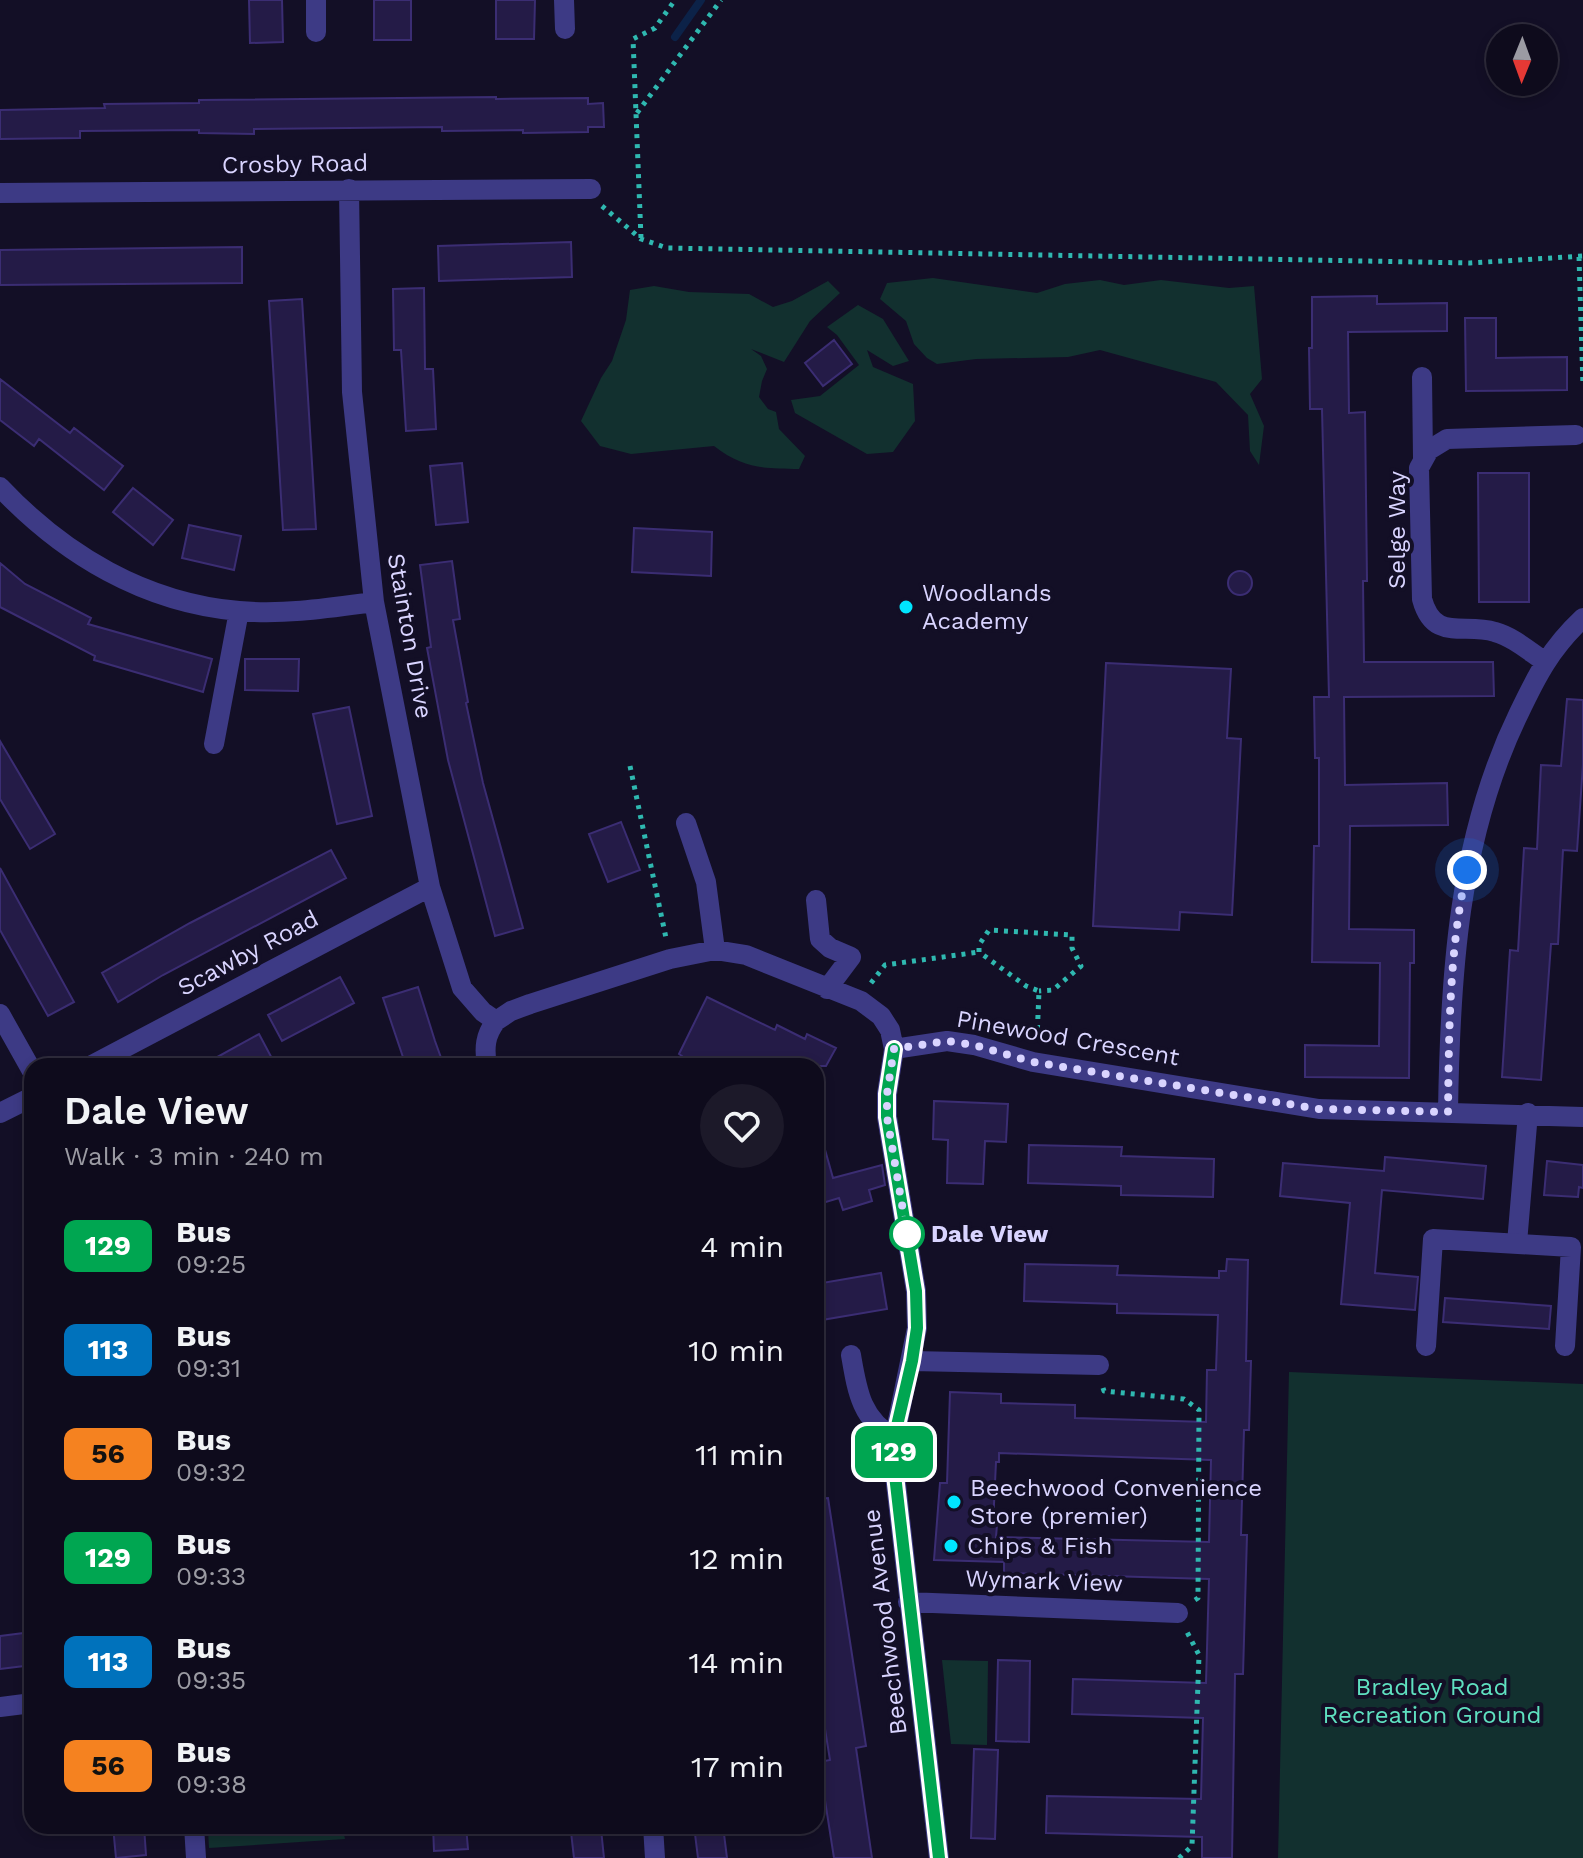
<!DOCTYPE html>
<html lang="en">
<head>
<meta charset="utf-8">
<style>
  body { margin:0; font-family:"Work Sans",sans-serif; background:#1c1929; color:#f1f3f6; height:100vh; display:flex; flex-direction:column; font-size:30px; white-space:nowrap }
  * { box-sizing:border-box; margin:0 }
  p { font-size:26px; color:#9b9ba3 }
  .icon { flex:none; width:44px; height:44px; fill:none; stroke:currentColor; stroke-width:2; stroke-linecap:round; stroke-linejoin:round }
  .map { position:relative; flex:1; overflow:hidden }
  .drawer { position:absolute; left:24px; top:1058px; width:800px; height:776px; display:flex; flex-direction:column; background:#0e0b1c; border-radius:24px; box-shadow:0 4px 12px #0003,0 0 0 2px #2e2b3b }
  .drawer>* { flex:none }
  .badge { padding:0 16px; border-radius:12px; font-size:28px; line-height:52px }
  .needle { width:52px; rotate:181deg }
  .buttons { position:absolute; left:1486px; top:24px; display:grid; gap:16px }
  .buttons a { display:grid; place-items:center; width:72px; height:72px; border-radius:50%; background:#0e0b1c; box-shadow:0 4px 12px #0003,0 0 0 2px #2e2b3b; font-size:40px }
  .you { position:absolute; width:40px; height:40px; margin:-20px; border:6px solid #fff; border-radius:50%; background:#1a73e8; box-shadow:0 0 0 12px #1a73e833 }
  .map>.badge { position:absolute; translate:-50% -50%; box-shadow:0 0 0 4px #fff }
  .round { display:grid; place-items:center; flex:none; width:84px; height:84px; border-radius:42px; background:#1c1929 }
  .summary { display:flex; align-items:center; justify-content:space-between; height:136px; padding:0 40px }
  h1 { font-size:38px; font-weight:600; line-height:60px }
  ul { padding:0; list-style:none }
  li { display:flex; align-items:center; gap:24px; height:104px; padding:0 40px }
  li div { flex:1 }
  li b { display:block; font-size:30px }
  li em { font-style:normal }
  li .badge { min-width:88px; font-weight:700; text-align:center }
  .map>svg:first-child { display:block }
  .green { fill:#12302f }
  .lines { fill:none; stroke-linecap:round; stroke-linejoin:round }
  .stream { stroke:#0c2248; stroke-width:8 }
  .building { fill:#241b47; stroke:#3b2d73; stroke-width:2; fill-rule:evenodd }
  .path { stroke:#2fb8b0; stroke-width:5; stroke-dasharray:4 6; stroke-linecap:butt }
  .minor { stroke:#3d3a85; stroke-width:20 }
  .line-casing { stroke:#fff; stroke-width:18 }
  .line { stroke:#00a651; stroke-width:12 }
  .walk { stroke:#d9d4ff; stroke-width:8; stroke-dasharray:0 14.4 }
  .poi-dot { fill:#00e5ff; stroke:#130f26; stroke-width:3 }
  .stop-dot { fill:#fff; stroke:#00a651; stroke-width:4 }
  .labels { text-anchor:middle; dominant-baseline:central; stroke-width:8; stroke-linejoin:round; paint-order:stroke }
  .street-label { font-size:24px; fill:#d9d4ff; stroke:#130f26 }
  .poi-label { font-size:24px; fill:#d9d4ff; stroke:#130f26; text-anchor:start }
  .stop-label { font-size:24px; font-weight:bold; fill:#d9d4ff; stroke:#130f26; text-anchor:start }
  .park-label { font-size:24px; fill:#5fe0c0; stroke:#130f26 }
</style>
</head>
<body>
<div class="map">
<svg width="1583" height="1858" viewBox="0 0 1583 1858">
  <rect width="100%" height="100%" fill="#130f26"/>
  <path class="green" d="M933 278 1037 293 1065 284 1100 280 1124 285 1161 280 1229 288 1254 286 1262 379 1250 394 1264 426 1259 465 1250 451 1248 415 1216 382 1100 350 1068 357 976 359 937 364 927 358 914 344 906 321 880 299 887 283Z
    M828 281 840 293 810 321 784 362 751 349 761 356 767 369 762 381 759 397 768 409 776 412 779 429 805 456 799 469C762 468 744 469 714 446L631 454 600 446 581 421 601 378 612 361 626 320 630 290 654 286 689 292 749 294 773 307 792 301Z
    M858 305 883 319 909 361 893 366 867 350 873 367 913 384 915 421 893 452 867 454 795 413 791 400 820 396 859 365 837 335 827 327Z
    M1289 1372 1583 1384V1858H1278Z
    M942 1660 988 1661 987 1745 951 1744Z
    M211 1826H342L345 1839 209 1848 208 1830Z"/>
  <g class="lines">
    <path class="stream" d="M675 37 701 0"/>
  </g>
  <path class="building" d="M249 0H282L283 42 250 43Z
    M374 0H411V40H374Z
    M496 0H535L534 39H496Z
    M496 97V99L588 98V104L603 103 604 127H588V132L523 133V130L442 131V127L254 129V134L199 133V130L80 131V138L0 139V110L105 108 104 104 199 103V100Z
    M571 242 572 277 439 281 438 246Z
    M242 247V283L0 285V250Z
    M424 288 425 369H433L436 429 406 431 401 350H394L393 289Z
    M1377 296V304L1447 303V331L1348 332 1349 413 1365 412 1367 581H1363L1364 662H1493L1494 696 1344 697 1345 785 1447 783 1448 825 1350 826 1349 929 1414 930V963H1410L1409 1078 1305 1077V1045L1379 1046 1380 963 1312 962 1314 846H1319V758H1315L1314 697H1329L1322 409H1310L1309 348H1312V297Z
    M302 299 316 529 283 530 269 301Z
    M1465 318H1496V358L1567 357V390L1466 391Z
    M834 340 852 364 823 386 805 363Z
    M0 379 70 433 74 428 123 466 104 490 39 439 34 446 0 420Z
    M462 463 468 522 436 525 430 466Z
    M1478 473H1529V602H1479Z
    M133 488 173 520 153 545 113 512Z
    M189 525 241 536 234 570 182 558Z
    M634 528 712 532 711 576 632 572Z
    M452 561 460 619 453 620 468 702 466 703 483 783 523 928 495 936 448 760 427 648 431 647 420 565Z
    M0 563 25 584 91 618 88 624 212 659 203 692 94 660 95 656 0 607Z
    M1228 583a12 12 0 1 1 24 0a12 12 0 1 1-24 0Z
    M245 659H299L298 691 245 690Z
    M1106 663 1231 669 1227 738 1241 739 1232 915 1180 912 1179 930 1093 926Z
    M1567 699 1583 700V764L1577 851 1563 850 1558 944H1551L1541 1080 1502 1077 1510 950 1518 951 1524 848 1537 849 1541 765 1561 766Z
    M349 707 372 816 337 824 313 714Z
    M0 741 55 834 30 849 0 799Z
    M621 822 640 870 608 882 589 834Z
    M331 850 346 878 163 975 118 1002 102 973 190 923Z
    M0 868 74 1002 48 1016 0 930Z
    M340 977 354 1003 282 1041 268 1015Z
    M418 987 435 1041 444 1066H406L383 998Z
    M707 997 775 1030 777 1025 805 1039 807 1034 836 1048 826 1066H677L682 1056 679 1054Z
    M259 1034 276 1066H201Z
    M934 1101 1008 1104 1006 1142 985 1141 983 1184 947 1183 948 1140 933 1139Z
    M822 1139 833 1178 882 1165 885 1185 869 1190 872 1201 843 1210 839 1198 816 1205V1140Z
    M1029 1145 1122 1147 1121 1156 1214 1159 1213 1197 1121 1195V1186L1028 1183Z
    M1385 1157 1486 1166 1483 1199 1382 1190 1375 1273 1418 1277 1415 1310 1341 1304 1350 1203 1280 1196 1283 1163 1384 1171Z
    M1547 1161 1583 1165V1188L1579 1187 1578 1197 1544 1195Z
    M1227 1259 1248 1260 1246 1361H1251L1249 1430H1244L1241 1535H1247L1243 1674H1235L1232 1858H1202V1837L1046 1833 1047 1796 1201 1799 1203 1718 1072 1714 1073 1679 1206 1683 1209 1579 1004 1573V1562L934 1560 940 1483H947L950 1392 1001 1394V1403L1075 1405V1418L1206 1422 1207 1370H1216L1218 1315 1117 1313V1304L1024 1301 1025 1264 1118 1266 1117 1275 1219 1278V1271H1226ZM999 1453 1211 1460 1209 1542 996 1537 997 1525H993L996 1462H999Z
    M881 1273 887 1309 816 1321V1284Z
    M1445 1298 1551 1306 1549 1329 1443 1322Z
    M828 1498 866 1746 856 1748 872 1858H834L819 1762 830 1760 816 1673V1499Z
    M32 1632V1665L0 1669V1636Z
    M998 1660 1030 1661 1029 1742 996 1741Z
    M974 1749 998 1750 995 1839 971 1838Z
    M113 1826H144L146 1855 116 1858Z
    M433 1826H466L468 1849 434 1851Z
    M694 1826H723L727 1858H698Z
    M601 1829 604 1858H574L571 1832Z"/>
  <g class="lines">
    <path class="path" d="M637 113 721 0
      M602 206 641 239 667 248 1470 263 1583 256
      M641 238 633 39 655 28 675 0
      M1579 257 1583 386
      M630 766 666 938
      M871 983 885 965 979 952
      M1037 1039 1039 991 1026 986 979 952V945L989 930 1072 935V948L1081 966 1053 990 1039 991
      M1103 1388 1104 1391 1184 1399 1199 1410 1198 1598 1195 1600
      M1179 1858 1192 1846 1199 1655 1187 1632"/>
    <path class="minor" d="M316 0V32
      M564 0 565 29
      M349 189 352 392 374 602 430 887 462 988 483 1012 496 1021C485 1035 484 1048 487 1066
      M0 193 591 189
      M1422 377 1423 458
      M0 487C64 555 145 603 239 611 284 615 329 608 374 602
      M1544 661C1529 651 1513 637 1495 632 1464 622 1434 643 1422 599L1419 468 1429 450 1447 439 1576 435
      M214 744 239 611
      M686 823 706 882 715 950
      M816 900 820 939 830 948 851 957 827 989
      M0 1014 32 1071
      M496 1021 511 1011 530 1004 670 959 715 950 746 955 861 1001 881 1016 890 1030 894 1049 947 1041 974 1045 1033 1062 1319 1109 1583 1117
      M894 1049 887 1094V1117L916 1291 917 1328 896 1430 895 1475 939 1858
      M90 1066 430 887
      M1448 1112C1450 976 1458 838 1519 713 1537 675 1551 648 1583 618
      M0 1113 32 1097
      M1517 1243 1528 1113
      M1426 1346 1433 1239 1571 1247 1565 1346
      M851 1355C857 1390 861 1420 895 1438
      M912 1361 1099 1365
      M908 1602 1178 1613
      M0 1707 32 1703
      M194 1826 196 1858
      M653 1826 655 1858"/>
  </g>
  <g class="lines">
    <defs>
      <path id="line" d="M894 1049 887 1094V1117L916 1291 917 1328 912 1361 896 1430 895 1475 939 1858"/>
    </defs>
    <use href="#line" class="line-casing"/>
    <use href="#line" class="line"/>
    <path class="walk" d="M907 1234 887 1117V1094L894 1049 947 1041 974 1045 1033 1062 1319 1109 1448 1112C1449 1032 1449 949 1467 870"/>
  </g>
  <g class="poi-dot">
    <circle cx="906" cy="607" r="8"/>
    <circle cx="954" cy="1502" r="8"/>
    <circle cx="951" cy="1546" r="8"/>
  </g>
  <circle class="stop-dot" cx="907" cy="1234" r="16"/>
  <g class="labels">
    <g class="street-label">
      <text transform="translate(295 164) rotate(-1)">Crosby Road</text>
      <text transform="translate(1397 530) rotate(-90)">Selge Way</text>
      <text transform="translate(410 636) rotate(80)">Stainton Drive</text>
      <text transform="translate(248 953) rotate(-28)">Scawby Road</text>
      <text transform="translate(1068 1038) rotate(10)">Pinewood Crescent</text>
      <text transform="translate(1044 1581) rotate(2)">Wymark View</text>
      <text transform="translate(885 1622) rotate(-97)">Beechwood Avenue</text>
    </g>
    <g class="poi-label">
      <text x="922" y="593">Woodlands<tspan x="922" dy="28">Academy</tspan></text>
      <text x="970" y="1488">Beechwood Convenience<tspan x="970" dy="28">Store (premier)</tspan></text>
      <text x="967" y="1546">Chips &amp; Fish</text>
    </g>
    <g class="stop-label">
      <text x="931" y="1234">Dale View</text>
    </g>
    <g class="park-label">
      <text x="1432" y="1687">Bradley Road<tspan x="1432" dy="28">Recreation Ground</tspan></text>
    </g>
  </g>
</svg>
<div class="buttons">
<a><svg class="needle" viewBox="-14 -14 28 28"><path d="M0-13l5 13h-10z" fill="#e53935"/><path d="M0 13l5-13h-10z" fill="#9b9ba3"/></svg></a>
</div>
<div class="you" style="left:1467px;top:870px"></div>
<b class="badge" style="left:894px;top:1452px;background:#00a651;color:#fff">129</b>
<section class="drawer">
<div class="summary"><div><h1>Dale View</h1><p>Walk · 3 min · 240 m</p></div><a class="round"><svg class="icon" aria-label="heart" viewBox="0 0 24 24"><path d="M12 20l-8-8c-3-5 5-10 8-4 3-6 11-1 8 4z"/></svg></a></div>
<ul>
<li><span class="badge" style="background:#00a651;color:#fff">129</span><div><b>Bus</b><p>09:25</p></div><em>4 min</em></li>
<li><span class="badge" style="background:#0072bc;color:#fff">113</span><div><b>Bus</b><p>09:31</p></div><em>10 min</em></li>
<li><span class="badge" style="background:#f58220;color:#111">56</span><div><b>Bus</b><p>09:32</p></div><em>11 min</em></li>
<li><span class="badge" style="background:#00a651;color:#fff">129</span><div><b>Bus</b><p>09:33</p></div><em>12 min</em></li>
<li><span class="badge" style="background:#0072bc;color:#fff">113</span><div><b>Bus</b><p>09:35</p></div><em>14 min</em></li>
<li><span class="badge" style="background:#f58220;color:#111">56</span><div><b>Bus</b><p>09:38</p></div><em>17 min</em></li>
</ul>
</section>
</div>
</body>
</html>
